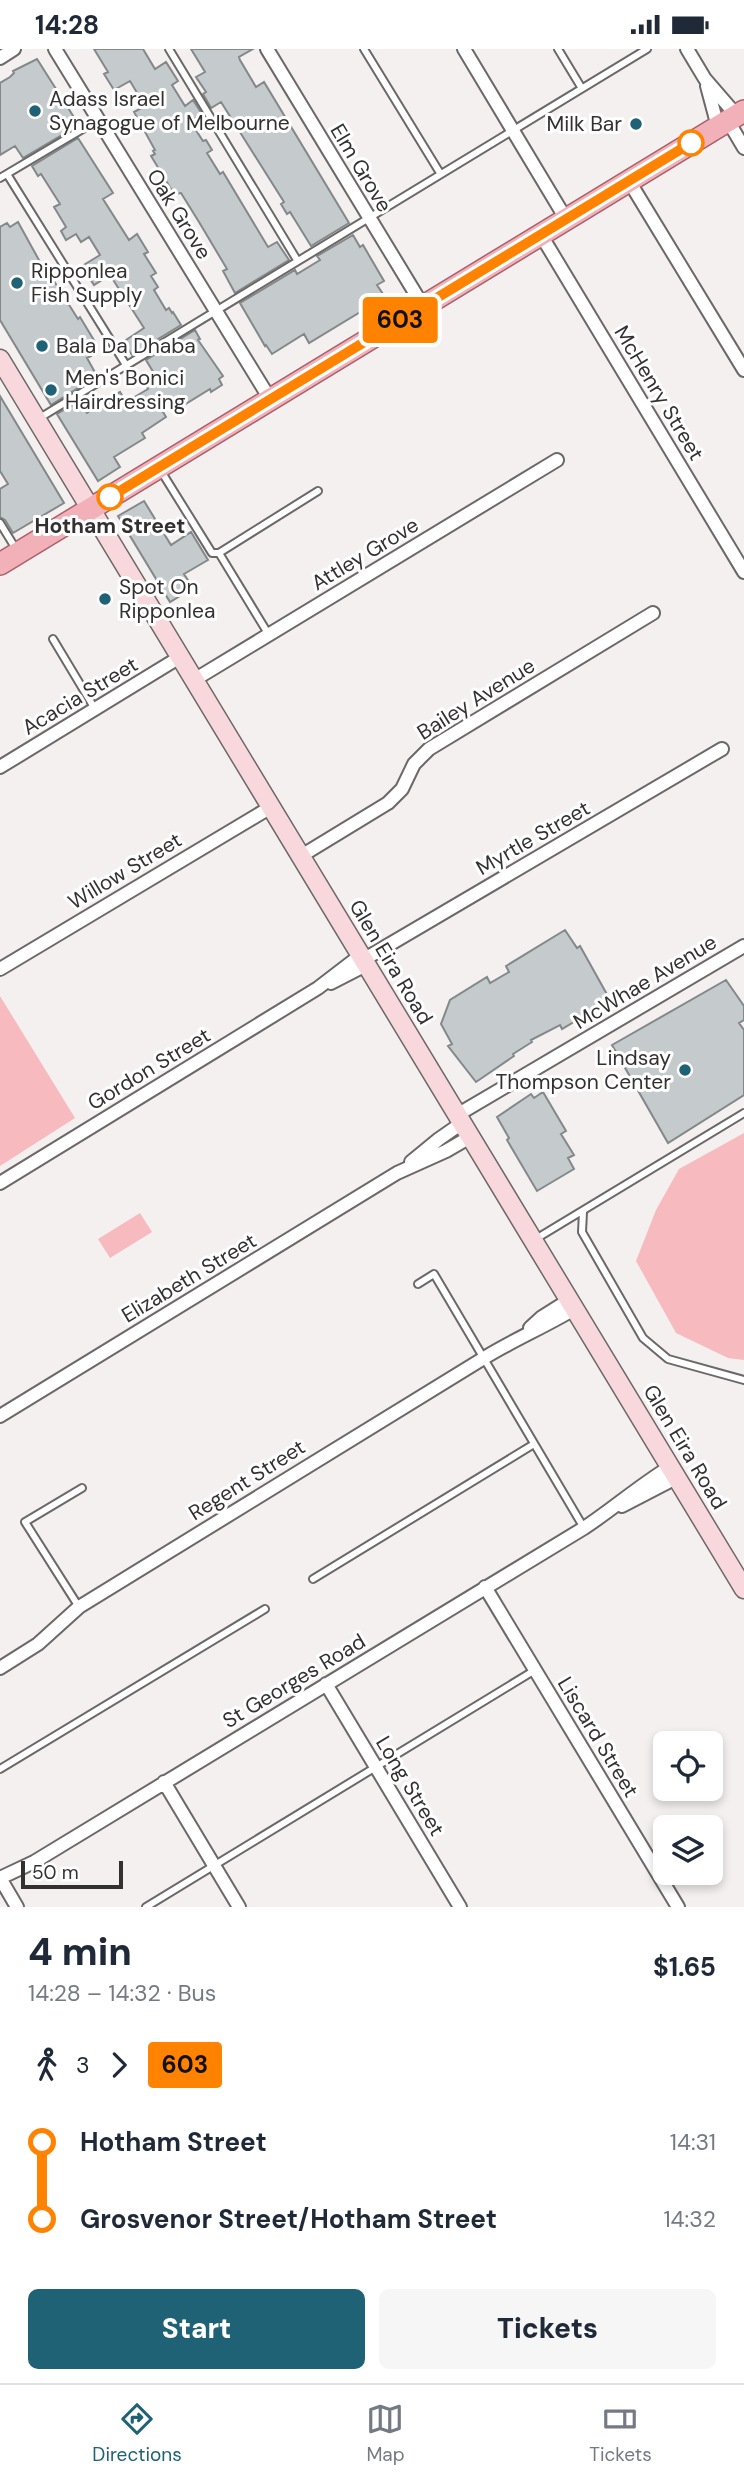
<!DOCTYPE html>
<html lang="en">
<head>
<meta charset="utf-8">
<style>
  body { margin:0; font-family:"DM Sans",sans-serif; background:#f6f6f7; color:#1f2937; height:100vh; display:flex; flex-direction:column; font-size:26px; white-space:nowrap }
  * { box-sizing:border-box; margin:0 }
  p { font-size:23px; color:#747a83 }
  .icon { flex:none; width:38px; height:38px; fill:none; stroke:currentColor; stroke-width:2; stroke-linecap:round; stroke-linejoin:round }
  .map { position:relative; height:1858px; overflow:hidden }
  .drawer { display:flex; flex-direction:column; background:#fff; flex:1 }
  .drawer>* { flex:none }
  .badge { padding:0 14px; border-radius:5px; font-size:24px; line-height:46px }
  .buttons { position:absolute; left:653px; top:1682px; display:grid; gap:14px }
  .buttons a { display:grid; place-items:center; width:70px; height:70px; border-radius:10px; background:#fff; box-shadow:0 4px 10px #0003; font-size:35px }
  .scale { position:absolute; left:21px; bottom:18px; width:102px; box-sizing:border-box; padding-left:7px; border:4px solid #333030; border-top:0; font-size:19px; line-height:24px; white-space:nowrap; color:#333030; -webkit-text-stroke:5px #fff; paint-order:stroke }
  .map>.badge { position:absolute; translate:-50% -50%; box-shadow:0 0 0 4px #fff }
  .legs { display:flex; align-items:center; gap:10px; height:77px; padding:0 28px; font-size:23px }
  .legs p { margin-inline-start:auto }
  .head { display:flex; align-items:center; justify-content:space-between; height:119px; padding:0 28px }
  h1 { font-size:38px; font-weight:800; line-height:52px }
  .cta { display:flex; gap:14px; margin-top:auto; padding:14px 28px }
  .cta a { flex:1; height:80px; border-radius:10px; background:#1f6175; color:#fff; font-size:28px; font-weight:800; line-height:80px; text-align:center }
  .cta a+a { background:#f6f6f7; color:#1f2937 }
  ul { padding:0 28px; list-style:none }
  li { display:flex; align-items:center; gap:24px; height:77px; font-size:26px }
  li i { display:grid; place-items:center; width:10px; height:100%; margin:0 9px; background:currentColor }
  li i::after { content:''; width:18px; height:18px; margin:-9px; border:5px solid; border-radius:50%; background:#fff }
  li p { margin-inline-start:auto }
  li:first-child i { background:linear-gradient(#0000 50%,currentColor 0) }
  li:last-child i { background:linear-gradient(currentColor 50%,#0000 0) }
  .status { display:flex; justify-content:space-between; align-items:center; height:49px; padding:0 35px; background:#fff; direction:ltr }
  .status svg { height:19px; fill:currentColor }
  .dock { display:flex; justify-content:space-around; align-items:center; height:98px; border-top:2px solid #e0e1e3; background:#fff; font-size:19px; color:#747a83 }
  .dock a { display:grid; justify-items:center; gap:4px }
  .dock .on { color:#1f6175 }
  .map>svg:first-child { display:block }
  .green { fill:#f7babe }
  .building { fill:#c5cacc; stroke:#83888a; stroke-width:2 }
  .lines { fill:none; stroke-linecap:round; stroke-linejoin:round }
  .service-casing { stroke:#6d6868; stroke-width:10 }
  .minor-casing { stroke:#6d6868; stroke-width:16 }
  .secondary-casing { stroke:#6d6868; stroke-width:21 }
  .primary-casing { stroke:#a9616a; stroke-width:24 }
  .service { stroke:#fff; stroke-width:6 }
  .minor { stroke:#fff; stroke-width:12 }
  .secondary { stroke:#f8d8dc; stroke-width:18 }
  .primary { stroke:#f2b0b8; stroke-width:21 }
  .line-1-casing { stroke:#fff; stroke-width:16 }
  .line-1 { stroke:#ff8200; stroke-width:10 }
  .poi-dot { fill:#1f6175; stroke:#fff; stroke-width:2.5 }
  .stop-1-dot { fill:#fff; stroke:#ff8200; stroke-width:3.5 }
  .labels { text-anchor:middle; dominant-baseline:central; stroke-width:6; stroke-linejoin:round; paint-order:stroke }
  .poi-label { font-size:21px; fill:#333030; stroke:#fff; text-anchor:start }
  .street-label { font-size:21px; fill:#333030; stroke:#fff }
  .stop-label { font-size:21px; font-weight:bold; fill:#333030; stroke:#fff }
</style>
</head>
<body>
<div class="status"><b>14:28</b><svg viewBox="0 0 49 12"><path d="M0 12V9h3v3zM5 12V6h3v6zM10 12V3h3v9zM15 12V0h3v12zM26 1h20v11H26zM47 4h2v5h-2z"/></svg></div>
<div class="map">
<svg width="744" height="1858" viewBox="0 0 744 1858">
  <rect width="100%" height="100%" fill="#f5f0f0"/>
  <path class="green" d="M0 947 75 1069 0 1117Z
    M744 1084V1311L728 1309 676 1284 636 1212 656 1161 679 1120Z
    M140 1164 152 1183 110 1209 98 1190Z"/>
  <path class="building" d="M94 0H143L155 20 166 13 178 32 172 36 185 57 193 51 202 65 190 72 203 92 206 91 212 101 207 104 220 125 223 123 268 198 277 193 289 211 235 244 223 222 227 220 199 173 181 144 174 145 151 107 155 105 153 102 155 101 134 63 145 57 130 32 114 41 104 25 108 23Z
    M191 0H253L239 8 240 11 256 38 264 33 349 174 311 197 290 163 287 165 281 155 284 153 221 53 211 59 203 45 206 43 196 28 205 23Z
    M37 10 77 73 70 76 72 80 23 109 15 97 0 106V34L10 28 14 24 13 22Z
    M78 89 113 144 103 150 129 191 137 185 148 203 144 205 156 224 151 227 158 238 154 241 166 261 169 259 172 264 173 263 181 276 132 306 123 293 144 279 110 226 94 236 82 217 100 206 89 188 81 193 76 185 66 191 61 182 66 178 54 158 60 155 41 125 38 127 32 117Z
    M18 173 45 222 47 221 78 270 80 268 95 293 86 298 91 307 87 309 97 327 51 356 0 271V178L7 174 10 178Z
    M353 186 360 198 363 196 384 232 377 236 385 248 309 294 304 285 272 305 266 296 265 297 240 254 295 221 297 225 320 211 317 207Z
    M195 281 200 290 198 291 223 327 219 330 222 336 211 343 210 340 184 356 182 351 163 363 166 368 142 384 145 389 114 408 120 418 98 432 57 365 79 352 87 364 120 343 126 353 148 340 144 333 155 326 146 311Z
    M0 347 64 454 13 484 5 471 0 468V440L8 435 0 422Z
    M144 452 171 496 191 483 208 511 184 525 193 539 170 553 118 467Z
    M565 881 577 899 580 897 609 949 588 962 592 967 581 974 579 970 562 980 560 976 531 991 532 993 513 1005 514 1007 476 1033 448 997 452 995 441 975 450 951 487 928 490 934 509 923 506 917Z
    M726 931 744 957V971L739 974 744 981V1046L668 1094 612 996Z
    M543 1043 566 1082 561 1085 574 1106 568 1109 574 1120 537 1142 507 1091 509 1089 497 1068 531 1045 534 1049Z"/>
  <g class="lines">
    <defs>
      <path id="service" d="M169 0 297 211
        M364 0 440 124
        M558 0 581 38
        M7 125 126 316
        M0 129 98 71
        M38 370 647 0
        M161 422 212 504H219
        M0 474 16 500
        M269 586 219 504 318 442
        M53 590 95 660
        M583 1163 582 1183 643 1289 668 1310 744 1331
        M534 1191 744 1064
        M418 1235 434 1225 584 1479
        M313 1530 534 1395
        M79 1558 25 1473 82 1439
        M0 1720 265 1560
        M146 1858 535 1621"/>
      <path id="minor" d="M55 0 270 350
        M267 0 423 257
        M464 0 566 170
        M687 0 705 30 737 67
        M0 9 14 0
        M707 37 718 78
        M728 72 744 99
        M629 132 744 321
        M541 186 744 523
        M194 631 557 411
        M0 718 180 608
        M301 807 388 754 402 740 414 715 429 700 653 564
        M363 911 722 700
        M0 920 271 758
        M331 934 366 916
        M457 1066 744 897
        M411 1113 439 1090 462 1074
        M0 1134 318 939 361 906
        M530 1279 542 1268 569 1251
        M0 1367 397 1124 446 1102 470 1088
        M622 1457 676 1429
        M485 1538 678 1858
        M0 1619 38 1595 79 1558 484 1309C513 1291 544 1278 574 1260
        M326 1635 460 1858
        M164 1733 239 1858
        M0 1829 34 1813 584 1479C613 1460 640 1436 670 1418
        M0 1829 17 1858"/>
      <path id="secondary" d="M0 310 744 1540"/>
      <path id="primary" d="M0 515 744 62"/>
    </defs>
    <use href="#service" class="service-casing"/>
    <use href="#minor" class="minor-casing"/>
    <use href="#secondary" class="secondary-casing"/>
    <use href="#primary" class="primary-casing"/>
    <use href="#service" class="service"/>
    <use href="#minor" class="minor"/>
    <use href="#secondary" class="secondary"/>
    <use href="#primary" class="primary"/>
  </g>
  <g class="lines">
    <defs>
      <path id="line-1" d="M110 448 691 94"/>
    </defs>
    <use href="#line-1" class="line-1-casing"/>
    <use href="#line-1" class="line-1"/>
  </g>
  <g class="poi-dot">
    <circle cx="35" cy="62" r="7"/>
    <circle cx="636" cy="75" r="7"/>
    <circle cx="17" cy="234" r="7"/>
    <circle cx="42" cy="297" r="7"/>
    <circle cx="51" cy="341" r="7"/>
    <circle cx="105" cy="550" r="7"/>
    <circle cx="685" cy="1021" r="7"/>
  </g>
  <g class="stop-1-dot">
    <circle cx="691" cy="94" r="12"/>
    <circle cx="110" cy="448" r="12"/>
  </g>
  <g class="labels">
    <g class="poi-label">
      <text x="49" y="50">Adass Israel<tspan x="49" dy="24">Synagogue of Melbourne</tspan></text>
      <text x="622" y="75" text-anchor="end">Milk Bar</text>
      <text x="31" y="222">Ripponlea<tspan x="31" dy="24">Fish Supply</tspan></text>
      <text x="56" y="297">Bala Da Dhaba</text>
      <text x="65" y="329">Men's Bonici<tspan x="65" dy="24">Hairdressing</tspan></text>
      <text x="119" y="538">Spot On<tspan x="119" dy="24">Ripponlea</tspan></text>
      <text x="671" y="1009" text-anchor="end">Lindsay<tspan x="671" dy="24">Thompson Center</tspan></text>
    </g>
    <g class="street-label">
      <text transform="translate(361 119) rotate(59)">Elm Grove</text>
      <text transform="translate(179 165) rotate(58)">Oak Grove</text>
      <text transform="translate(659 344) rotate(59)">McHenry Street</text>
      <text transform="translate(365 505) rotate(-31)">Attley Grove</text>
      <text transform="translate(80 647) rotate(-31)">Acacia Street</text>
      <text transform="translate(476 650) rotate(-32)">Bailey Avenue</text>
      <text transform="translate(533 789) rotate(-30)">Myrtle Street</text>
      <text transform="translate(125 822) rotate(-31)">Willow Street</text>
      <text transform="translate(391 913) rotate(59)">Glen Eira Road</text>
      <text transform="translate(645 933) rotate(-31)">McWhae Avenue</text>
      <text transform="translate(149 1020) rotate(-31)">Gordon Street</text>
      <text transform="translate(189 1229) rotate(-31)">Elizabeth Street</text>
      <text transform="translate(685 1398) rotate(59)">Glen Eira Road</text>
      <text transform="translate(247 1431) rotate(-32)">Regent Street</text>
      <text transform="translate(294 1632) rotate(-31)">St Georges Road</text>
      <text transform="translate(598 1688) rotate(59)">Liscard Street</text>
      <text transform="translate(410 1737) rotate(59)">Long Street</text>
    </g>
    <g class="stop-label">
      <text x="110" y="477">Hotham Street</text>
    </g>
  </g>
</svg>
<div class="buttons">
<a><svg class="icon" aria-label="locate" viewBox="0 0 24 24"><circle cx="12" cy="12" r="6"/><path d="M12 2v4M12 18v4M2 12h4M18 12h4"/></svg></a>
<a><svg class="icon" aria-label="layers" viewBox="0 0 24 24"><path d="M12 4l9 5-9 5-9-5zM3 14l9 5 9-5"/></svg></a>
</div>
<div class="scale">50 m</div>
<b class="badge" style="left:400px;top:271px;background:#ff8200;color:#111">603</b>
</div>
<section class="drawer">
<div class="head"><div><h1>4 min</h1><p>14:28 – 14:32 · Bus</p></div><b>$1.65</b></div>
<div class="legs"><svg class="icon" aria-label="walk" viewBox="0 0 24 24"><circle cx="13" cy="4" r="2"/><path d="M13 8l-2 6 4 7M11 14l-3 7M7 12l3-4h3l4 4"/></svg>3<svg class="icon" aria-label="forward" viewBox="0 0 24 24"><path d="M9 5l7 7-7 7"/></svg><b class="badge" style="background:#ff8200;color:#111">603</b></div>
<ul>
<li><i style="color:#ff8200"></i><b>Hotham Street</b><p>14:31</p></li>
<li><i style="color:#ff8200"></i><b>Grosvenor Street/Hotham Street</b><p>14:32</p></li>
</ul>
<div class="cta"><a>Start</a><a>Tickets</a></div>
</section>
<nav class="dock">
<a class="on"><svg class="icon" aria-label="directions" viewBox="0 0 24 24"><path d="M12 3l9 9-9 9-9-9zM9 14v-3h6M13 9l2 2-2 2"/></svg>Directions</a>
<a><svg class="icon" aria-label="map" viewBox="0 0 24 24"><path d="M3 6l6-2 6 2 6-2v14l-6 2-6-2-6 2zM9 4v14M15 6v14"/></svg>Map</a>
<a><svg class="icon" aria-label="tickets" viewBox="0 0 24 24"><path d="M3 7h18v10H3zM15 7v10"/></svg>Tickets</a>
</nav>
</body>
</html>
